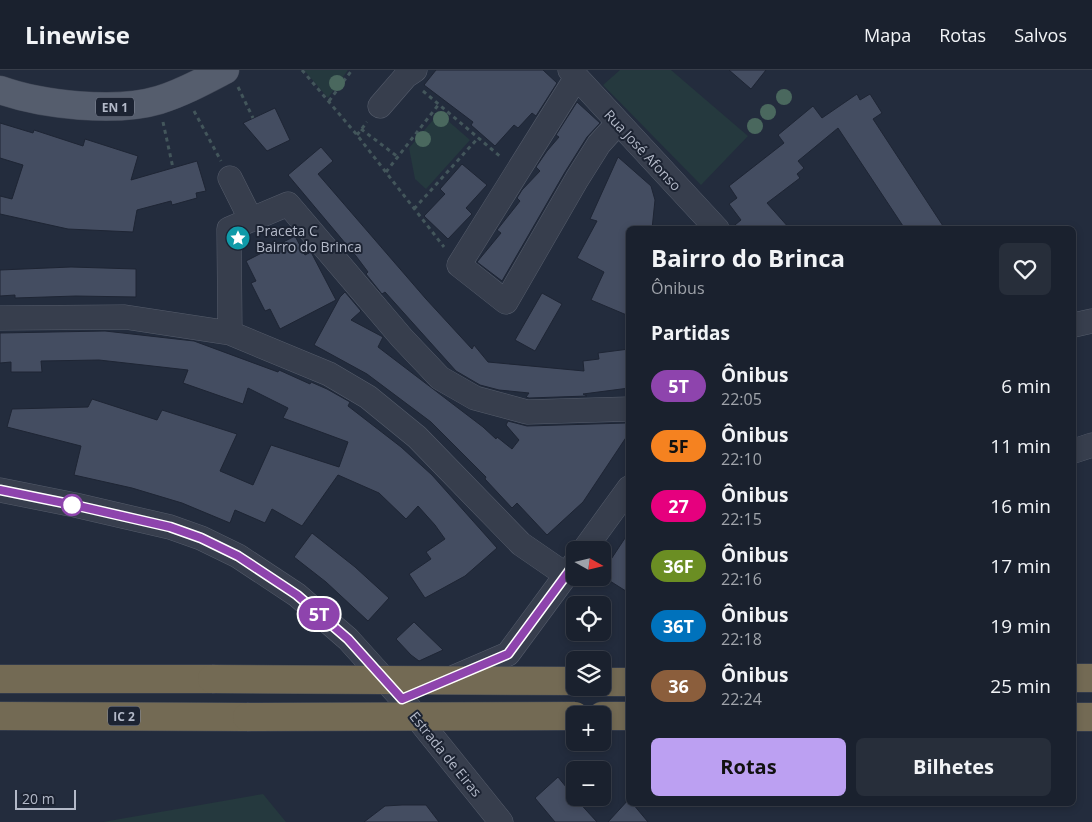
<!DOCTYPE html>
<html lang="pt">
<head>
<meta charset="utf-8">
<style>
  body { margin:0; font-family:"Open Sans",sans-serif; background:#272e3a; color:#f1f3f6; height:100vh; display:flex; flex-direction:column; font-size:19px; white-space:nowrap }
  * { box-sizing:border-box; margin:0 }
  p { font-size:16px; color:#9fa3aa }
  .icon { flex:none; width:28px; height:28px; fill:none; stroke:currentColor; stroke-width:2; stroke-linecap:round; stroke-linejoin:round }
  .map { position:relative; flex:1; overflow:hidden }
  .drawer { position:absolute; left:626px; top:156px; width:450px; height:580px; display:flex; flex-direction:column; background:#1a212e; border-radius:8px; box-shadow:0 2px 8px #0003,0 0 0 1px #383e4a }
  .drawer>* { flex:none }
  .badge { padding:0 10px; border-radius:16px; font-size:18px; line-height:32px }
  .needle { width:32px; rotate:98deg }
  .controls { position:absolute; left:566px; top:471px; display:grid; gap:10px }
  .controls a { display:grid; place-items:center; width:45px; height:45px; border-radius:8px; background:#1a212e; box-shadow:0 2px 8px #0003,0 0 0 1px #383e4a; font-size:25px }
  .scale { position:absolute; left:15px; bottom:12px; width:61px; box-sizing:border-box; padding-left:5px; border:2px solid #b3b9c8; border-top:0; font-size:14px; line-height:18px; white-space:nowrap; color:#b3b9c8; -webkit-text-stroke:4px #1c2332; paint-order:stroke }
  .map>.badge { position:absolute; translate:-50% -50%; box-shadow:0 0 0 2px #fff }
  h2 { padding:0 25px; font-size:19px; line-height:45px }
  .round { display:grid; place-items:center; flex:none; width:52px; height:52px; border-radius:8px; background:#272e3a }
  .headline { display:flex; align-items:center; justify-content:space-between; height:85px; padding:0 25px }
  h1 { font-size:24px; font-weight:700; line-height:38px }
  .action { display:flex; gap:10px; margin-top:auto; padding:10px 25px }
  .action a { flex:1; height:58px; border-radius:8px; background:#bca0f2; color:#111; font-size:20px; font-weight:700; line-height:58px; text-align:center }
  .action a+a { background:#272e3a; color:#f1f3f6 }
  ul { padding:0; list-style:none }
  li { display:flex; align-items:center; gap:15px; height:60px; padding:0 25px }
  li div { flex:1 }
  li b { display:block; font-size:19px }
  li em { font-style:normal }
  li .badge { min-width:55px; font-weight:700; text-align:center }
  header { display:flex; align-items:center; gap:30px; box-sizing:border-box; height:70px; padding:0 25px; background:#1a212e; border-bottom:1px solid #383e4a }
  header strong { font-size:24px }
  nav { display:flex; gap:28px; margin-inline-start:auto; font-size:18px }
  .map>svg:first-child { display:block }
  .green { fill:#25393e }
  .building { fill:#444d61; stroke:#1e2534 }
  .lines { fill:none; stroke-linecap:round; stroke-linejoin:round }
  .minor-casing { stroke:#555c6b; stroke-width:25 }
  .major-casing { stroke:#404756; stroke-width:29 }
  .highway-casing { stroke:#424958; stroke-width:29 }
  .path { stroke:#43565b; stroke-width:3; stroke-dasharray:4 4; stroke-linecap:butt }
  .minor { stroke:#373e4d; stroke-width:24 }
  .major { stroke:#555d6d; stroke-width:28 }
  .highway { stroke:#736a54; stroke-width:28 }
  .highway-bridge-casing { stroke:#424958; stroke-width:29; stroke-linecap:butt }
  .highway-bridge { stroke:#736a54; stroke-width:28 }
  .tree { fill:#4a685e }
  .line-casing { stroke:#fff; stroke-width:11 }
  .line { stroke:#8e44ad; stroke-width:8 }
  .stop-dot { fill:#fff; stroke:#8e44ad; stroke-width:2.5 }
  .labels { text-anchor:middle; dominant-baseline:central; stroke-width:4; stroke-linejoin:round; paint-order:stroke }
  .shield { fill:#1c2332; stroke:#868c9b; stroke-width:1 }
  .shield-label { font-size:12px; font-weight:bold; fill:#b3b9c8 }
  .street-label { font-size:14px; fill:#b3b9c8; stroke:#1c2332 }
  .poi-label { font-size:14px; fill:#b3b9c8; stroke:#1c2332; text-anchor:start }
</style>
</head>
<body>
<header>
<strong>Linewise</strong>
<nav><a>Mapa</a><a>Rotas</a><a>Salvos</a></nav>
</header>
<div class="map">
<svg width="1092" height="752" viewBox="0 0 1092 752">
  <rect width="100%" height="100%" fill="#232c3d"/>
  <path class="green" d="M304 0H348L328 28Z
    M620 0H671L748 66 701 115 603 15Z
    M439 43 470 70 426 119 415 109 409 78Z
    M263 724 286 752H103Z"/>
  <path class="building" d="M436 0H543L557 13 536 46 532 43 518 58 514 55 495 76 471 55 473 52 424 15Z
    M729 0H766L751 19Z
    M857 24 860 30 870 24 882 43 873 49 945 159H905L838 58 798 91 804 98 797 104 800 108 767 133 790 159H730L741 150 729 134 737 128 729 116 784 73 778 65 813 36 822 48Z
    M577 32 600 53 587 67 565 102 502 211 477 192 501 163 497 160 520 131 517 128 522 120 540 101 536 97 547 81 559 67 556 65Z
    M275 38 290 70 267 81 243 53Z
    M0 53 33 63 34 60 83 76 85 69 138 86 131 110 197 91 206 121 196 123 197 128 172 135 171 131 137 140 133 162 68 159 0 144V126L12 129 23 95 0 88Z
    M321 77 333 91 318 104 426 229 472 279 474 275 488 292 584 301 583 291 599 289 598 283 629 279V318L583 324 587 326 529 328 526 327 529 323 499 320 480 315 456 301 385 222 382 224 366 204 368 202 356 186 288 105Z
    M618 87 651 116 655 130 652 159H629V246L591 230 604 202 577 188 597 151 590 149Z
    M462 94 487 115 466 138 472 144 448 169 424 146 445 124 440 119Z
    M295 166 305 185 311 182 336 230 280 259 270 239 265 241 251 213 256 211 246 191Z
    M71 197 136 199V227L76 226 15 228V225L0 226V200Z
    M345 222 361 241 351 250 383 267 378 277 483 357 496 369 497 367 512 379 519 370 506 355 508 351 527 356 626 353 629 355V363L583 432 547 465 517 433 512 438 485 409 486 407 431 352 367 304 314 275 340 227Z
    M542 223 562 234 535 281 515 270Z
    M105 261 194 271 278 302 279 300 310 314 311 312 327 319 350 332 348 336 401 377 432 405 497 478 465 506 425 528 409 504 431 489 426 482 445 469 435 455 418 436 406 449 379 423 338 405 302 456 272 439 265 453 235 440 230 453 182 433 132 418 74 405 81 376 7 357 12 339 88 337 92 329 157 350 162 340 237 364 220 401 253 415 271 375 339 397 348 372 283 348 288 338 248 318 243 334 183 313 188 300 99 290 41 291 42 302H11V292L0 293V263Z
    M629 462V523L602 506V503Z
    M312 463 355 497 389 528 368 551 326 512 294 487Z
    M414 552 443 580 419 591 411 585 396 569Z
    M558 707 575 728 597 752H555L535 728Z
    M629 729V734H633L648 752H608Z
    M402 735H426L439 752H364L385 736Z"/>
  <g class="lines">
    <defs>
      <path id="minor" d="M570 0 717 159
        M576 8 459 195 506 232 577 109 599 74 618 53
        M380 36 406 6 415 0
        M230 108 251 150
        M0 248 125 247 230 263 329 304 368 327 417 367 521 474 566 505
        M1074 255 1092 251
        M230 263 229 159 288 134 402 268 440 308 475 328 527 342 629 339
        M1074 381 1092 375
        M0 420 75 435 170 457 201 468 238 486 297 525 348 569 402 629 501 752
        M584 480 629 418
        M450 609 508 584 575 493"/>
      <path id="major" d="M0 20C42 35 116 43 159 30 182 23 204 11 225 0"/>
      <path id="highway" d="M1074 608H1092
        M0 609H212
        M602 612H629
        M0 646 247 647
        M602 646H629
        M1074 647H1092"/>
    </defs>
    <use href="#minor" class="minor-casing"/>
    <use href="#major" class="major-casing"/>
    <use href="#highway" class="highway-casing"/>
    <path class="path" d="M302 0 357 65 444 177
      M238 17 253 48
      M423 21 502 88
      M329 31 352 0
      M194 41 221 91
      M163 52 173 98
      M361 59 398 87
      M357 65 367 52
      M386 102 439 34
      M414 139 478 68"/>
    <use href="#minor" class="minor"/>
    <use href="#major" class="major"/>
    <use href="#highway" class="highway"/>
    <defs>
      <path id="highway-bridge" d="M212 609 575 611
        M247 647 575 646"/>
    </defs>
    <use href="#highway-bridge" class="highway-bridge-casing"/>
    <use href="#highway-bridge" class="highway-bridge"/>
  </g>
  <g class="tree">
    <circle cx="337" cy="13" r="8"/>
    <circle cx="784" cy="27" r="8"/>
    <circle cx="768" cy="42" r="8"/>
    <circle cx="441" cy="49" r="8"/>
    <circle cx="755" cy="56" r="8"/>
    <circle cx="423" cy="69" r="8"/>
  </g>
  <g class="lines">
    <defs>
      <path id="line" d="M0 420 74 435 170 457 201 468 238 486 297 525 348 569 402 629 508 584 575 493"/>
    </defs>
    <use href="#line" class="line-casing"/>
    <use href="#line" class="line"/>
  </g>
  <defs>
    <symbol id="sight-disc" viewBox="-11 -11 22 22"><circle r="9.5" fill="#0f9aa8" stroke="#1c2332"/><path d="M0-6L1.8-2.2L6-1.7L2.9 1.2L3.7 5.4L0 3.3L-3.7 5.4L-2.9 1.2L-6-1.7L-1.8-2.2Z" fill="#fff"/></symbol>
  </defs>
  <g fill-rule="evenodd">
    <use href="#sight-disc" x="224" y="154" width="28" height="28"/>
  </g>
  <circle class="stop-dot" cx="72" cy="435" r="10"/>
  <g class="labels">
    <g class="shield">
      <rect x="96" y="27.5" width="38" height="19" rx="4"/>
      <rect x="108" y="636.5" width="32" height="19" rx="4"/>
    </g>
    <g class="shield-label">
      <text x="115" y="37">EN 1</text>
      <text x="124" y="646">IC 2</text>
    </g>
    <g class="street-label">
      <text transform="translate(643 80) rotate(47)">Rua José Afonso</text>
      <text transform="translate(446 684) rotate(51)">Estrada de Eiras</text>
    </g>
    <g class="poi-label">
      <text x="256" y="160">Praceta C<tspan x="256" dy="16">Bairro do Brinca</tspan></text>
    </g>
  </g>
</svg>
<div class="controls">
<a><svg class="needle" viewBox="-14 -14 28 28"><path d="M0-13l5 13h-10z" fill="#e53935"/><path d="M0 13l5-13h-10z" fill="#9fa3aa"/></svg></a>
<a><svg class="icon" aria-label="locate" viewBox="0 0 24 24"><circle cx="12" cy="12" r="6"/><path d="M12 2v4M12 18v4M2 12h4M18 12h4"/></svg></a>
<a><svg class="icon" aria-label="layers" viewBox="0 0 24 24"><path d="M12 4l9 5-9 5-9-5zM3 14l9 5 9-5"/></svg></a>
<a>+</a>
<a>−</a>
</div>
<div class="scale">20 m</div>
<b class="badge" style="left:319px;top:544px;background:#8e44ad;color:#fff">5T</b>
<section class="drawer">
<div class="headline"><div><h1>Bairro do Brinca</h1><p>Ônibus</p></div><a class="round"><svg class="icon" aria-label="heart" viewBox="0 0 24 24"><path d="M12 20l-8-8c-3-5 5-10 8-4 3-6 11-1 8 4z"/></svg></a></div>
<h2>Partidas</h2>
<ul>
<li><span class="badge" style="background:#8e44ad;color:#fff">5T</span><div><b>Ônibus</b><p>22:05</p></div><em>6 min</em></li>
<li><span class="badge" style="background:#f58220;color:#111">5F</span><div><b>Ônibus</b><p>22:10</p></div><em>11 min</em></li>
<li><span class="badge" style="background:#e6007e;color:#fff">27</span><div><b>Ônibus</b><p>22:15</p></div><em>16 min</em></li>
<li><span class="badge" style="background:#6b8e23;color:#fff">36F</span><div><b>Ônibus</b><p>22:16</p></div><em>17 min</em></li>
<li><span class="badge" style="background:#0072bc;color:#fff">36T</span><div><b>Ônibus</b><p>22:18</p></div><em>19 min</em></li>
<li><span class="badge" style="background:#8b5e3c;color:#fff">36</span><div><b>Ônibus</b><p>22:24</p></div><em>25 min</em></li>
</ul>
<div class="action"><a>Rotas</a><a>Bilhetes</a></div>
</section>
</div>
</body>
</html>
